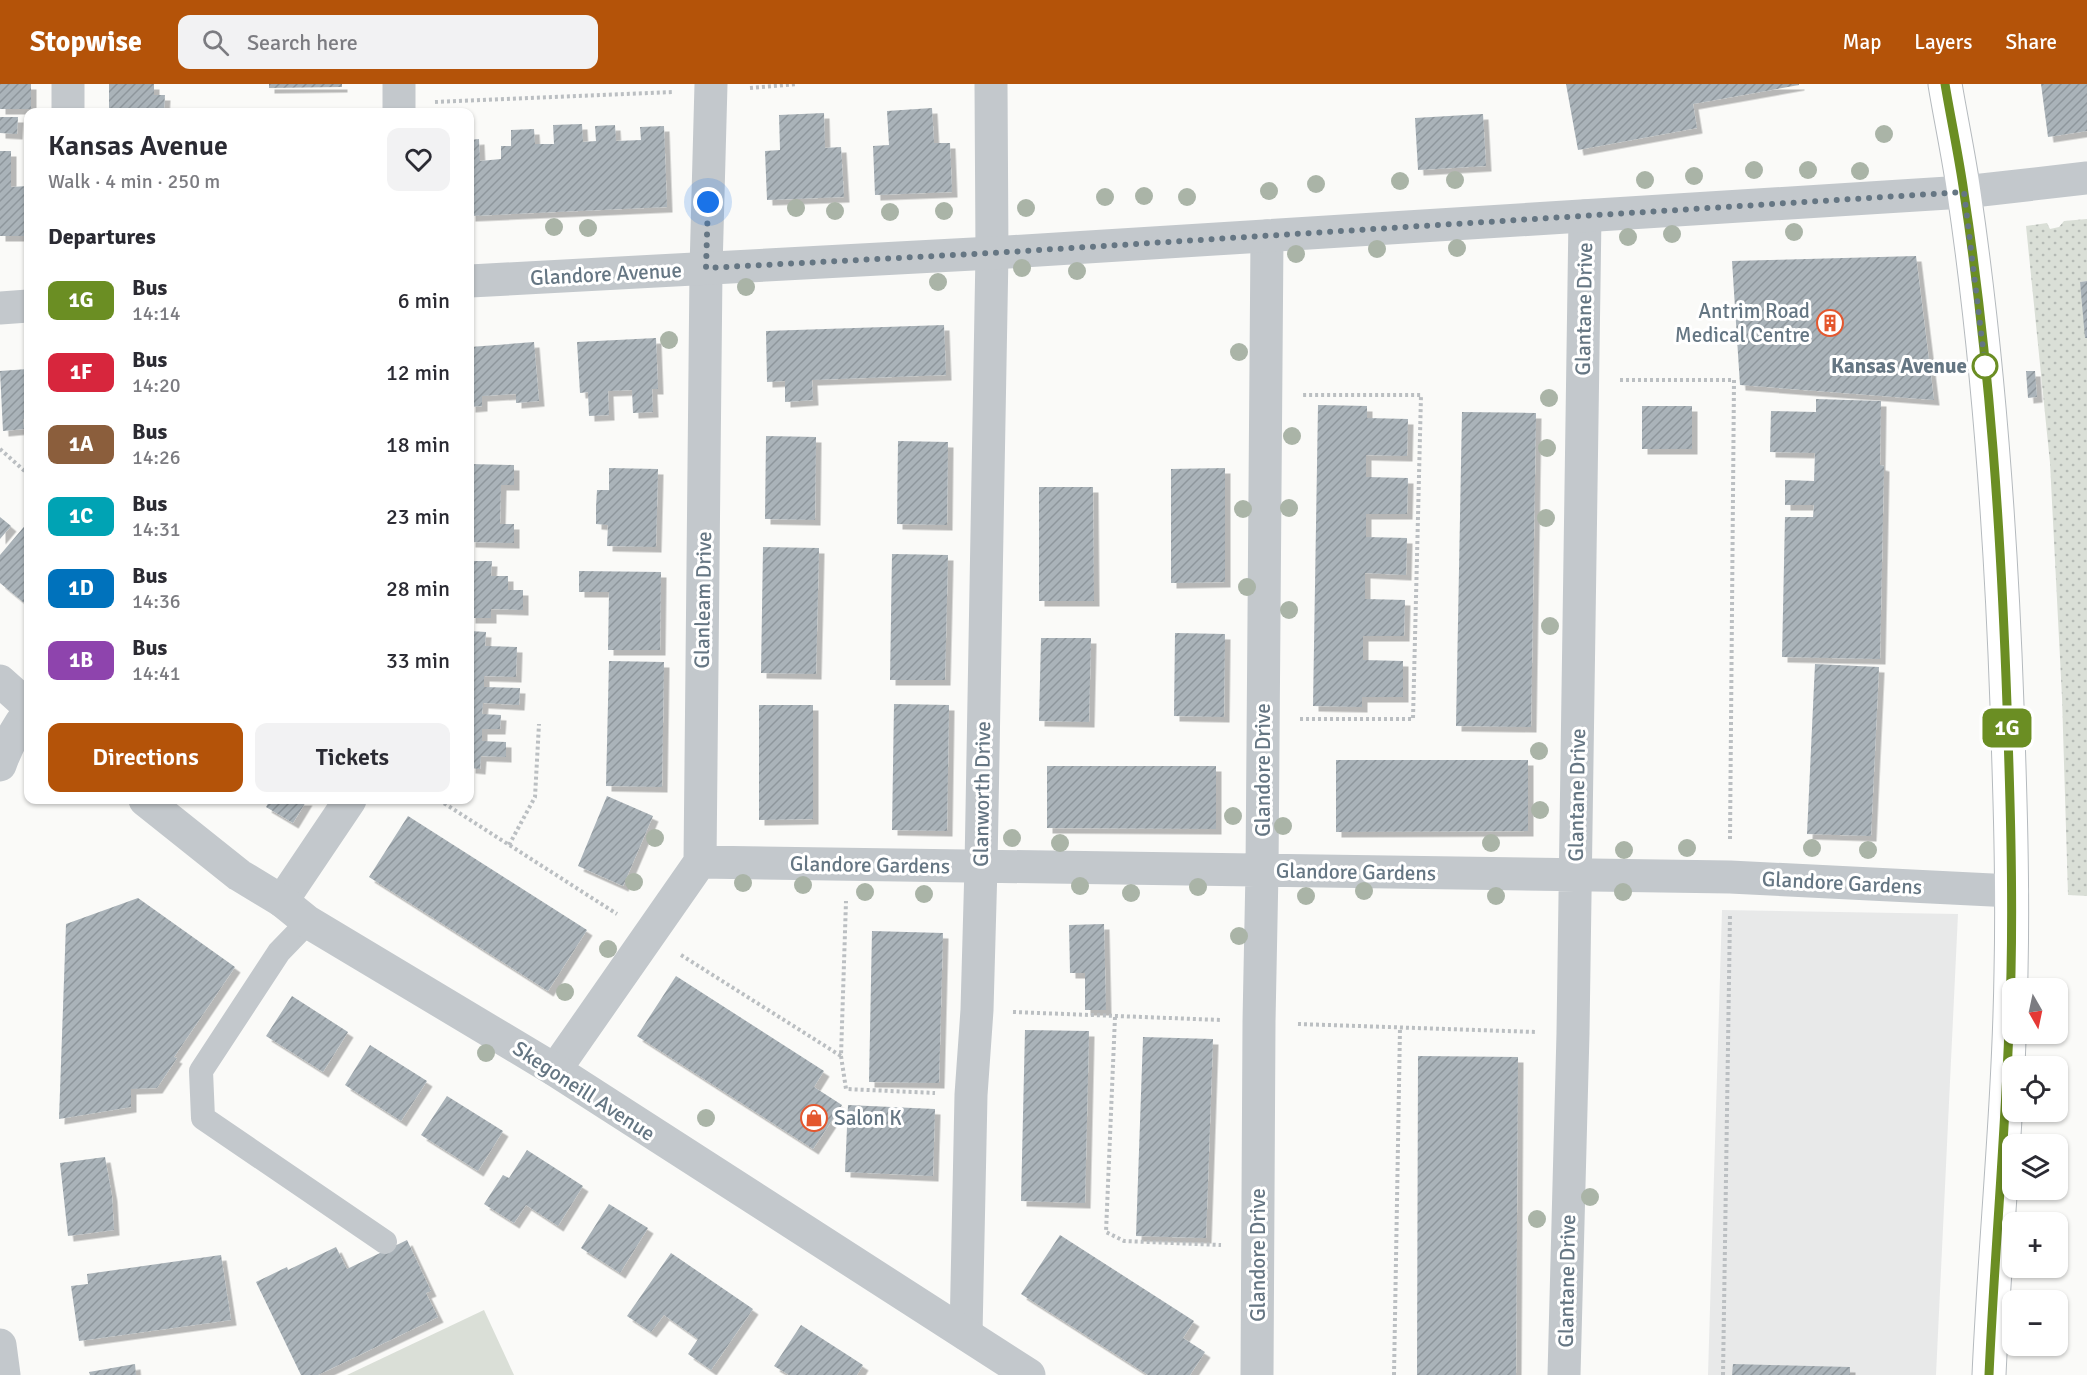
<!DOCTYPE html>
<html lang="en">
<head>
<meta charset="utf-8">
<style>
  body { margin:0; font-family:Signika,sans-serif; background:#f2f2f3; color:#2b2b33; height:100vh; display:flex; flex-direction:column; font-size:22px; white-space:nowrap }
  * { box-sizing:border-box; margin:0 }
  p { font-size:20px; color:#7c7c81 }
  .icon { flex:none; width:33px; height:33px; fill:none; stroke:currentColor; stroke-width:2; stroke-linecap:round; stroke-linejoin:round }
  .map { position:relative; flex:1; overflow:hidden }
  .details { position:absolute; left:24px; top:24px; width:450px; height:696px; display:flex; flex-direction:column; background:#fff; border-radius:12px; box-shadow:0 2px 4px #0004 }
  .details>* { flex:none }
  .badge { padding:0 12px; border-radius:9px; font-size:21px; line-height:39px }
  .needle { width:39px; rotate:171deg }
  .controls { position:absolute; left:2002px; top:894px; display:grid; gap:12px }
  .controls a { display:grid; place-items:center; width:66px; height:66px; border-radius:12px; background:#fff; box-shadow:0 2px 4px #0004; font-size:30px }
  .you { position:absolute; width:30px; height:30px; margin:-15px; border:4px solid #fff; border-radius:50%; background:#1a73e8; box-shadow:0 0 0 9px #1a73e833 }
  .map>.badge { position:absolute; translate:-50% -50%; box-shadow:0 0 0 3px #fff }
  h2 { padding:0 24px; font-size:22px; line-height:54px }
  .round { display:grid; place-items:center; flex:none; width:63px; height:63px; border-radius:12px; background:#f2f2f3 }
  .head { display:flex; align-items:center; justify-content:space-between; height:102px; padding:0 24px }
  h1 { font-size:28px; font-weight:600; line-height:45px }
  .primary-button { display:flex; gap:12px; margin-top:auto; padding:12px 24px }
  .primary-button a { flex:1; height:69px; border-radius:12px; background:#b45309; color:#fff; font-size:24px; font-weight:600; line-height:69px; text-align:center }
  .primary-button a+a { background:#f2f2f3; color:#2b2b33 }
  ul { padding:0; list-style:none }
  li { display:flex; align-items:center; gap:18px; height:72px; padding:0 24px }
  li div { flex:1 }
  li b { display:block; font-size:22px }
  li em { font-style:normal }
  li .badge { min-width:66px; font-weight:700; text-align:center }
  header { display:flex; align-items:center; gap:36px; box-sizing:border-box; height:84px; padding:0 30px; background:#b45309; color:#fff }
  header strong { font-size:28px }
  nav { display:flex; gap:33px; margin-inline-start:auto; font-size:21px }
  .search { width:420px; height:54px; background:#f2f2f3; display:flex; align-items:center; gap:15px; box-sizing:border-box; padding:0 21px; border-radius:12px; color:#7c7c81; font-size:22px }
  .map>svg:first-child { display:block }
  .built { fill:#e8e9e9 }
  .grass { fill:#dadfd7 }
  .garden { fill:url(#garden-dots) }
  .building { fill:url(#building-hatch); filter:url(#shadow) }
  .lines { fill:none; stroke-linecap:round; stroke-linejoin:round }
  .primary-casing { stroke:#b5babe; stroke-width:35 }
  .path { stroke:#bbbfc2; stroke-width:4; stroke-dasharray:3 3; stroke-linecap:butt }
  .service { stroke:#c3c8cc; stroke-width:24 }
  .minor { stroke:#c3c8cc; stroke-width:33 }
  .tertiary { stroke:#c3c8cc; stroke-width:33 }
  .primary { stroke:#fff; stroke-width:33 }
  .tree { fill:#aab4a7 }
  .line-casing { stroke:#fff; stroke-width:14 }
  .line { stroke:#6b8e23; stroke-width:9 }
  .walk { stroke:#657683; stroke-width:6; stroke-dasharray:0 10.8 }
  .stop-dot { fill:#fff; stroke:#6b8e23; stroke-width:3 }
  .labels { text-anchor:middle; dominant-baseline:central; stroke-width:6; stroke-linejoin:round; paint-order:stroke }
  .street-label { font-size:21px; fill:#657683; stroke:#fff }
  .poi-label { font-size:21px; fill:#657683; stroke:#fff; text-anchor:end }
  .stop-label { font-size:21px; font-weight:bold; fill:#657683; stroke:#fff; text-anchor:end }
</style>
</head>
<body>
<header>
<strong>Stopwise</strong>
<div class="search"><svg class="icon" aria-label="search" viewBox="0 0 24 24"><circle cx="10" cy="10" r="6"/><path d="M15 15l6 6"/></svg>Search here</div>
<nav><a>Map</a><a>Layers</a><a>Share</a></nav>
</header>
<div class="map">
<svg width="2087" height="1291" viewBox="0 0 2087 1291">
  <defs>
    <pattern id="garden-dots" width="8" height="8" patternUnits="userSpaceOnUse" patternTransform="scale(1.5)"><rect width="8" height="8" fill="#dadfd7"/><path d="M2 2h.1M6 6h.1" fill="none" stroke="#b4b9b4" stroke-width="1.8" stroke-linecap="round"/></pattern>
    <pattern id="building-hatch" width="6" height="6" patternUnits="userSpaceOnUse" patternTransform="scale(1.5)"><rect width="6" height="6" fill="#aab3b9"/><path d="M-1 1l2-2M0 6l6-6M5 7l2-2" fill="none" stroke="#8e969c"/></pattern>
    <filter id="shadow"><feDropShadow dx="5.5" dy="5.5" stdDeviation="0" flood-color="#0004"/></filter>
  </defs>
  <rect width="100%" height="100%" fill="#fafaf8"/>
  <path class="built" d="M1722 826 1958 830 1936 1291H1708Z"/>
  <path class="grass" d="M484 1226 514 1291H347Z"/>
  <path class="garden" d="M2087 135V197L2080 198 2087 248V812L2068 811 2062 613 2050 379 2026 142 2047 139 2050 145 2059 143 2064 137Z"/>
  <path class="building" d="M0 0H31V25H0Z
    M109 0H154V11H165L164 27 109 26Z
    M269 0H342V3L269 4Z
    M1566 0H1799V1L1693 20 1697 44 1578 66Z
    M2041 0H2087V47L2048 53Z
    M932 24 934 59H950L952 108 875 111 873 62 889 61 887 27Z
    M824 29 825 64 841 63 844 113 767 116 765 67 780 66 779 31Z
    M1483 30 1486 82 1418 86 1415 34Z
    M0 33H18L17 50 0 49Z
    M582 40 583 58 596 57 595 42 615 41 616 57 641 56 640 43 664 42 667 123 470 132V56L479 55 480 77 501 75V62H511V46L534 45 535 60H554L553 41Z
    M0 67H11V103L28 102V152H0Z
    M1916 172 1934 316 1740 301 1732 177Z
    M2087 197V254H2085L2080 198Z
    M944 241 946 291 812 296 813 316 785 318V297L767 298 766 247Z
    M656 254 658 305H652L653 328 633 329 632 306 608 307 609 331 589 332 588 308 580 309 577 258Z
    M534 258 539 317 516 319V310L482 312V322L470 323V263Z
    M28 285V335H23L24 345 3 347 0 287Z
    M2026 287H2035L2037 313 2028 314Z
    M1816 315 1881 317 1880 381 1884 382 1880 575 1782 573 1785 433H1813L1814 421H1785V396L1814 397 1815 369 1770 368 1771 327 1816 328Z
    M1318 321 1367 322V334L1408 335 1407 372 1366 371V393L1408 394 1407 430H1366V453L1407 454 1406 491 1365 489V515L1405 516 1404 552H1363V576L1403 577V613H1362V623L1313 622Z
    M1642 322H1692V365H1642Z
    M1462 328 1536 329 1531 643 1456 642Z
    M766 352 816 353 815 436 765 435Z
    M898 357 948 358 947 441 897 440Z
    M470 380 514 381V401H501L500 440H514V459L470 458Z
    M609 384 658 385 656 463 607 462 608 441 596 440V423L597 406H609Z
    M1225 384V498L1171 499V385Z
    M1039 403H1093L1094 517H1039Z
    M0 433 11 442 0 455Z
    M28 438V522L0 499V471Z
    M763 463 819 464 816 590 761 589Z
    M892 470 948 471 945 596H890Z
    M470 477H492L491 492H508V506H523V526L491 525V534H470Z
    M579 487 661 488 660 566H608L609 508H579Z
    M470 547 486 548 485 562 517 563 516 593 484 592V603L520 604 519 621 483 619 482 630 501 631 500 645H482V657L506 658V673L481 672 480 685 470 684Z
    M1175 549 1225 550 1224 633 1174 632Z
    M1041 554H1091L1089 638 1039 637Z
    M609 577 664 578 662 703 606 702Z
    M1815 580 1879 583 1871 752 1807 750Z
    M894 620 949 621 947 747 892 746Z
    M759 621H813V735L759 736Z
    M1336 676H1528V747L1336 748Z
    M1047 682H1216V745L1047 744Z
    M607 712 653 732 623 802 578 782Z
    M270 716H307L293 739 266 723Z
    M408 732 587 846 548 907 369 793Z
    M138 814 235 883 174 973 177 974 157 1004 131 1005V1023L59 1035 66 840Z
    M1104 840 1106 926H1085V889H1070L1069 841Z
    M872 847 943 849 939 999 869 998Z
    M676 892 824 987 814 1003 842 1021 813 1065 637 952Z
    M292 912 348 948 323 988 266 952Z
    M1025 946 1089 947 1085 1119 1021 1117Z
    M1143 953 1213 955 1206 1154 1136 1152Z
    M370 961 427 997 401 1037 345 1001Z
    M1418 972 1518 973 1516 1291H1417Z
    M447 1012 503 1047 478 1087 421 1051Z
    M848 1021 935 1025 933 1092 845 1088Z
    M527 1066 583 1102 558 1142 526 1121 514 1139 484 1120 503 1091 509 1094Z
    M105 1073 112 1112 114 1146 68 1152 60 1079Z
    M609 1120 648 1144 620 1189 581 1164Z
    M1060 1151 1194 1237 1183 1254 1205 1268 1190 1291H1148L1021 1210Z
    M407 1156 431 1207 426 1209 438 1233 318 1291H301L256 1198 287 1183 288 1186 336 1163 347 1185Z
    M671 1169 753 1225 711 1286 688 1270 698 1255 664 1231 651 1248 627 1232Z
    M221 1171 231 1236 79 1257 71 1202 88 1200 87 1190Z
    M801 1241 863 1281 857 1291H789L774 1282Z
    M135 1280 136 1291H90L89 1288Z
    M1733 1280 1850 1283V1291H1732Z"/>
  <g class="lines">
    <defs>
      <path id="primary" d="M1945 0C1951 36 1959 73 1964 109 1989 279 2001 450 2007 621 2010 710 2013 799 2011 888 2009 1023 1995 1157 1989 1291"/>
    </defs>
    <use href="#primary" class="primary-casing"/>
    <path class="path" d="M750 4 797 0
      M435 18 673 8
      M1620 296H1734L1730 756
      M0 365 28 390
      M1300 635H1413L1421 311H1302
      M439 716 617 830
      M509 761 535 713 539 640
      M681 871 841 972 846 817
      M1013 928 1221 936
      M1115 933 1106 1148 1124 1157 1221 1161
      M1298 940 1536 948
      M841 972 846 1005 935 1009
      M1394 1291 1400 944
      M1723 1291 1730 830"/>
    <path class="service" d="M308 838 279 868 201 987 203 1034 385 1158"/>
    <path class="minor" d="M68 28V0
      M399 28V0
      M1964 108 2087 94
      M0 681C7 661 16 645 28 629
      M700 778 1730 793 2012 807
      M282 817 350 716
      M555 986 700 778 706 185 711 0
      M966 1250 971 1011 977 926 981 782 992 169 991 0
      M0 1261 4 1291
      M1257 1291 1259 938 1262 787 1267 152
      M1564 1291 1573 949 1585 132"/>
    <path class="tertiary" d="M470 197 992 169 1964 108
      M0 224 28 222
      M0 597 28 622
      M145 716 239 791 282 817 308 838 555 986 1029 1291"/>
    <use href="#primary" class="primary"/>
  </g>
  <g class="tree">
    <circle cx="1884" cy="50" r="9"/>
    <circle cx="1754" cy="86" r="9"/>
    <circle cx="1808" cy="86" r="9"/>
    <circle cx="1860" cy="87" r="9"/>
    <circle cx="1694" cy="92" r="9"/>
    <circle cx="1455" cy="96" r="9"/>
    <circle cx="1645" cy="96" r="9"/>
    <circle cx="1400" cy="97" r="9"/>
    <circle cx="1316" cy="100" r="9"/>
    <circle cx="1269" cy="107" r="9"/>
    <circle cx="1144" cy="112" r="9"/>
    <circle cx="1105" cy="113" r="9"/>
    <circle cx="1187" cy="113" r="9"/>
    <circle cx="796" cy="124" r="9"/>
    <circle cx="1026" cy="124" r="9"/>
    <circle cx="835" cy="127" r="9"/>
    <circle cx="944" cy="127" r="9"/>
    <circle cx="890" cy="128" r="9"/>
    <circle cx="554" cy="143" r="9"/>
    <circle cx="588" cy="144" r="9"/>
    <circle cx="1794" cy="148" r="9"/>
    <circle cx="1672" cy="150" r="9"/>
    <circle cx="1628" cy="153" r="9"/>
    <circle cx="1457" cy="164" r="9"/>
    <circle cx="1377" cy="165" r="9"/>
    <circle cx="1296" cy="170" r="9"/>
    <circle cx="1022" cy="184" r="9"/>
    <circle cx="1077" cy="187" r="9"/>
    <circle cx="938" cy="198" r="9"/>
    <circle cx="746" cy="203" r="9"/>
    <circle cx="669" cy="256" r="9"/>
    <circle cx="1239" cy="268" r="9"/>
    <circle cx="1549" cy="314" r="9"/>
    <circle cx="1292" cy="352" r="9"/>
    <circle cx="1547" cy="364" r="9"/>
    <circle cx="1289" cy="424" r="9"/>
    <circle cx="1243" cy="425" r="9"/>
    <circle cx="1546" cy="434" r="9"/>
    <circle cx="1247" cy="503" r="9"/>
    <circle cx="1289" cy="526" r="9"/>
    <circle cx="1550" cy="542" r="9"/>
    <circle cx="1539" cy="667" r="9"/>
    <circle cx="1540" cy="726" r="9"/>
    <circle cx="1233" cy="732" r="9"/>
    <circle cx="1283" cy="742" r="9"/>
    <circle cx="655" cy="754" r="9"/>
    <circle cx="1012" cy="754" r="9"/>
    <circle cx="1060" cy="759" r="9"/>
    <circle cx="1491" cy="759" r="9"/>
    <circle cx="1687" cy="764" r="9"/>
    <circle cx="1812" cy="764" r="9"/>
    <circle cx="1624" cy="766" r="9"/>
    <circle cx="1868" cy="766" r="9"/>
    <circle cx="634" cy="798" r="9"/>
    <circle cx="743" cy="799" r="9"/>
    <circle cx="803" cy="801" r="9"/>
    <circle cx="1080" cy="802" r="9"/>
    <circle cx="1198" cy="803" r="9"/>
    <circle cx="1364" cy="807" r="9"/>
    <circle cx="865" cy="808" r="9"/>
    <circle cx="1623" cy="808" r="9"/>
    <circle cx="1131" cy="809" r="9"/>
    <circle cx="924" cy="810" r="9"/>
    <circle cx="1306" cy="812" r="9"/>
    <circle cx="1496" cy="812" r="9"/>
    <circle cx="1239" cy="852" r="9"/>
    <circle cx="608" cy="865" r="9"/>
    <circle cx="565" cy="908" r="9"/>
    <circle cx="486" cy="969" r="9"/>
    <circle cx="706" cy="1034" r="9"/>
    <circle cx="1590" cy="1113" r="9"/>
    <circle cx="1537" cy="1135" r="9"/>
  </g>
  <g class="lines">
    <defs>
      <path id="line" d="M1945 0C1951 36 1959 73 1964 109 1990 279 2001 450 2007 621 2010 710 2013 799 2011 888 2008 1023 1995 1157 1989 1291"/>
    </defs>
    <use href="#line" class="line-casing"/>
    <use href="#line" class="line"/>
    <path class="walk" d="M708 118 706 184 992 169 1964 108 1986 289 1985 282"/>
  </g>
  <defs>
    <symbol id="building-ring" viewBox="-11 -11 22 22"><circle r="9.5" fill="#fff" stroke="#e4572e" stroke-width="1.5"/><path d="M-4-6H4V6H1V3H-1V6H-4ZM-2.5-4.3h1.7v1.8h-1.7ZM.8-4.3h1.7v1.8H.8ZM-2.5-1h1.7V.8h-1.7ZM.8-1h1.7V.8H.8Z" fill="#e4572e"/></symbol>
    <symbol id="shop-ring" viewBox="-11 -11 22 22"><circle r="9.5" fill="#fff" stroke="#e4572e" stroke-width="1.5"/><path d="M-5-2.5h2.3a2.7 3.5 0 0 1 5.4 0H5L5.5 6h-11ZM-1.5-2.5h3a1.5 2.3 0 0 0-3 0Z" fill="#e4572e"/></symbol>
  </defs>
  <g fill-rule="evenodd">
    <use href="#building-ring" x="1815" y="224" width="30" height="30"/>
    <use href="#shop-ring" x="799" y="1019" width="30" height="30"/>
  </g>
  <circle class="stop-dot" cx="1985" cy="282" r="12"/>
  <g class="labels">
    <g class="street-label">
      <text transform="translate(606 190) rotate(-3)">Glandore Avenue</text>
      <text transform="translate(1584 225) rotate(-89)">Glantane Drive</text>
      <text transform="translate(703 516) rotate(-89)">Glanleam Drive</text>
      <text transform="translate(1263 686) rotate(-90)">Glandore Drive</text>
      <text transform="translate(982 710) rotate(-89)">Glanworth Drive</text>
      <text transform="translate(1577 711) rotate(-89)">Glantane Drive</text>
      <text transform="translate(870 781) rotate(1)">Glandore Gardens</text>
      <text transform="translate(1356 788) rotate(1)">Glandore Gardens</text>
      <text transform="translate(1842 799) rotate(3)">Glandore Gardens</text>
      <text transform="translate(584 1007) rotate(33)">Skegoneill Avenue</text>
      <text transform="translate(1258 1171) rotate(-90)">Glandore Drive</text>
      <text transform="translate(1567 1197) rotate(-89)">Glantane Drive</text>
    </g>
    <g class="poi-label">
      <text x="1810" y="227">Antrim Road<tspan x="1810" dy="24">Medical Centre</tspan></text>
      <text x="834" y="1034" text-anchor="start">Salon K</text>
    </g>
    <g class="stop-label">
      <text x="1967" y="282">Kansas Avenue</text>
    </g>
  </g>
</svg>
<div class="controls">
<a><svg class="needle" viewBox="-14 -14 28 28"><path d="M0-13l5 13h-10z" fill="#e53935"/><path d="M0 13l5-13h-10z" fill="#7c7c81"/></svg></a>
<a><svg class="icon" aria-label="locate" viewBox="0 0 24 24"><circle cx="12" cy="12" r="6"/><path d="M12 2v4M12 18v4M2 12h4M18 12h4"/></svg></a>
<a><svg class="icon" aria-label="layers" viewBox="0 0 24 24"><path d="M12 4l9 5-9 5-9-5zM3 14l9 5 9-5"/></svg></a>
<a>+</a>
<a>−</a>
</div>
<div class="you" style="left:708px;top:118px"></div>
<b class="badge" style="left:2007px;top:644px;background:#6b8e23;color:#fff">1G</b>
<section class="details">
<div class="head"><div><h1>Kansas Avenue</h1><p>Walk · 4 min · 250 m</p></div><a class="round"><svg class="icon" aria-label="heart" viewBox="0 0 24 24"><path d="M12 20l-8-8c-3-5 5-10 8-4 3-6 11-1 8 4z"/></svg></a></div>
<h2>Departures</h2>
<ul>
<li><span class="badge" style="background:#6b8e23;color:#fff">1G</span><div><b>Bus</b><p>14:14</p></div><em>6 min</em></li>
<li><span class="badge" style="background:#d7263d;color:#fff">1F</span><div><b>Bus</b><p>14:20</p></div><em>12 min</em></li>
<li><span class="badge" style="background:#8b5e3c;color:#fff">1A</span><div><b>Bus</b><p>14:26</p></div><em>18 min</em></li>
<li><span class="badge" style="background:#00a3b4;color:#fff">1C</span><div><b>Bus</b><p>14:31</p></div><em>23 min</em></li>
<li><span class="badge" style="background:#0072bc;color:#fff">1D</span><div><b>Bus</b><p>14:36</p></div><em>28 min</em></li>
<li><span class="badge" style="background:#8e44ad;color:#fff">1B</span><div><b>Bus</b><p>14:41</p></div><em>33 min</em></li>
</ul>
<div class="primary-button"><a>Directions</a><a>Tickets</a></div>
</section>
</div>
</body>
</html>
